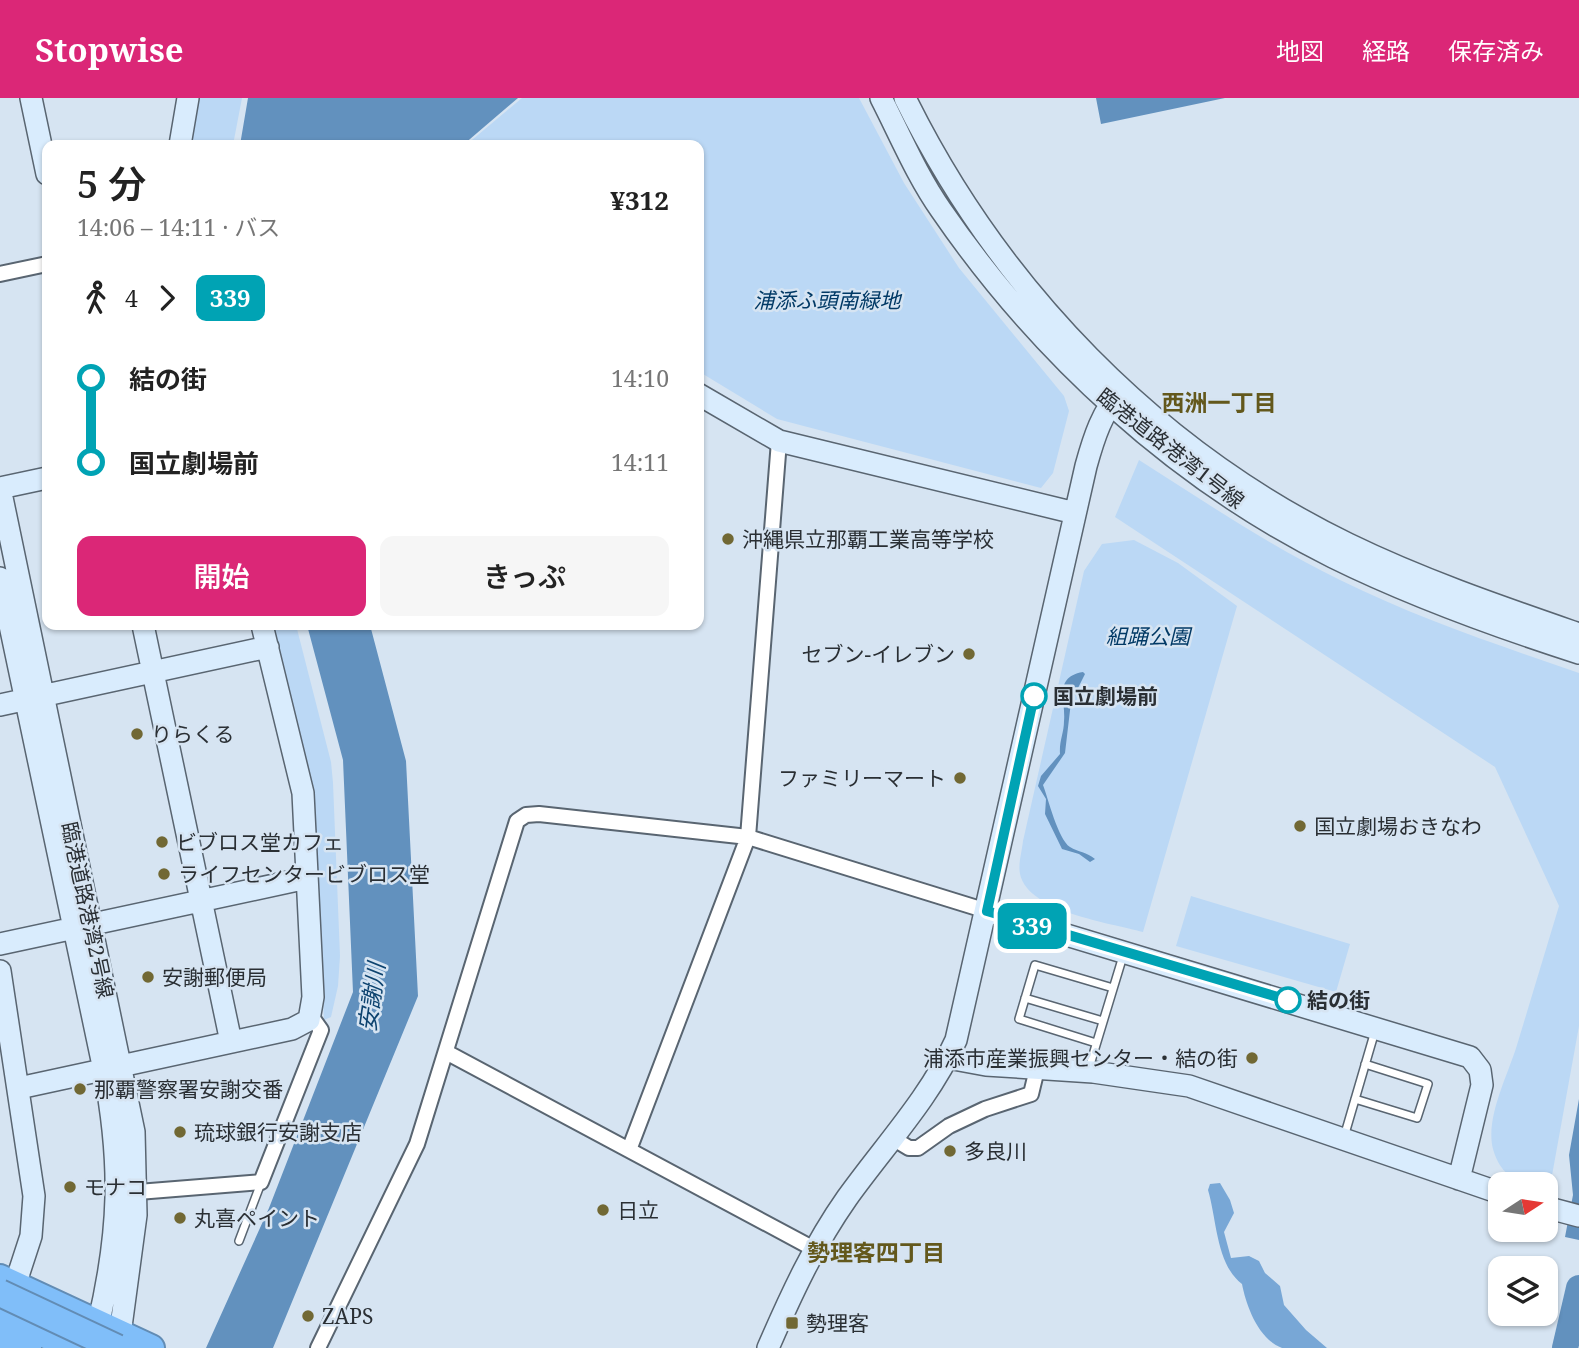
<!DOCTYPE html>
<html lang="ja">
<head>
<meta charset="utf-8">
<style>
  body { margin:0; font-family:"Noto Serif","Noto Sans JP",serif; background:#f6f6f6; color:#222; height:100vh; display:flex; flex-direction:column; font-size:26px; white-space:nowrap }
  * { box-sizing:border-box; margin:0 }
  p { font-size:23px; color:#767676 }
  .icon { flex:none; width:38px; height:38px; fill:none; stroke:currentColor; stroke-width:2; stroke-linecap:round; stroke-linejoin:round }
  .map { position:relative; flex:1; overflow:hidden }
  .panel { position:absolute; left:42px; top:42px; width:662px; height:490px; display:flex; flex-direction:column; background:#fff; border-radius:14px; box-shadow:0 2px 5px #0004 }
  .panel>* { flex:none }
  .badge { padding:0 14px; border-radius:10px; font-size:24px; line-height:46px }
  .needle { width:46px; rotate:78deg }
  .fabs { position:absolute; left:1488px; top:1074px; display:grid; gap:14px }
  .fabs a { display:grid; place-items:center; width:70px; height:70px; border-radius:14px; background:#fff; box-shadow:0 2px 5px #0004; font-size:35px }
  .map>.badge { position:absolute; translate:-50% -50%; box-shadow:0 0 0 4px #fff }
  .legs { display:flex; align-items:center; gap:10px; height:77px; padding:0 35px; font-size:23px }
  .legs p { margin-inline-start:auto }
  .head { display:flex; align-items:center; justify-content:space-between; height:119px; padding:0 35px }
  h1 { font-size:38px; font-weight:600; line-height:52px }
  .action { display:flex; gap:14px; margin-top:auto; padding:14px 35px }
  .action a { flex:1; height:80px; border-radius:14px; background:#db2777; color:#fff; font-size:28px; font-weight:600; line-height:80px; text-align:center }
  .action a+a { background:#f6f6f6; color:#222 }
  ul { padding:0 35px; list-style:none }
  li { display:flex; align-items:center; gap:24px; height:84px; font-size:26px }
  li i { display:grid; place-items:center; width:10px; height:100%; margin:0 9px; background:currentColor }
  li i::after { content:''; width:18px; height:18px; margin:-9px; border:5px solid; border-radius:50%; background:#fff }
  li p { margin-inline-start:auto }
  li:first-child i { background:linear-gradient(#0000 50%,currentColor 0) }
  li:last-child i { background:linear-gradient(currentColor 50%,#0000 0) }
  header { display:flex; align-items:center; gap:42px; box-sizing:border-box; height:98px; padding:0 35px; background:#db2777; color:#fff }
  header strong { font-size:33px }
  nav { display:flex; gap:38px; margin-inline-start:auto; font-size:24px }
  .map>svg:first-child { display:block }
  .green { fill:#bbd8f5 }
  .forest { fill:#78a7d6 }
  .water { fill:#6291be }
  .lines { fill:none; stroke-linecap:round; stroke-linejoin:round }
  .river { stroke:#6291be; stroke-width:26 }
  .lane-casing { stroke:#596571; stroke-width:10 }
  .street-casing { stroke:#596571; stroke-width:18 }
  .secondary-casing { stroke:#596571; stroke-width:24 }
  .highway-casing { stroke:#628cb4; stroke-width:30 }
  .lane { stroke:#fff; stroke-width:7 }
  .street { stroke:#fff; stroke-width:14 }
  .secondary { stroke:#d9ecfd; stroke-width:21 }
  .highway { stroke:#80bef9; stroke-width:26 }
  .highway-bridge-casing { stroke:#628cb4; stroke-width:30; stroke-linecap:butt }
  .highway-bridge { stroke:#80bef9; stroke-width:26 }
  .line-1-casing { stroke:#fff; stroke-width:16 }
  .line-1 { stroke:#00a3b4; stroke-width:10 }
  .poi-dot { fill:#716834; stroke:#d6e4f2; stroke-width:2.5 }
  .stop-1-dot { fill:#fff; stroke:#00a3b4; stroke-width:3.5 }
  .labels { text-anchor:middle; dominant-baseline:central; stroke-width:5; stroke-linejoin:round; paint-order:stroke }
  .park-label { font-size:21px; font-style:italic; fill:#013965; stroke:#d6e4f2 }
  .street-label { font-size:21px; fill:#2a2f34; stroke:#d6e4f2 }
  .poi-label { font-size:21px; fill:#2a2f34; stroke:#d6e4f2; text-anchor:start }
  .stop-label { font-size:21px; font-weight:bold; fill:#2a2f34; stroke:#d6e4f2; text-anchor:start }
  .neighbourhood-label { font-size:23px; font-weight:bold; fill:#63581c; stroke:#d6e4f2 }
  .water-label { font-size:23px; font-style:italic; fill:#0d436f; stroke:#d6e4f2 }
</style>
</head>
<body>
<header>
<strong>Stopwise</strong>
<nav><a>地図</a><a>経路</a><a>保存済み</a></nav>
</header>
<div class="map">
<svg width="1579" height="1250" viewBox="0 0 1579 1250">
  <rect width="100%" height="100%" fill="#d6e4f2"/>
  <path class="green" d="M199 0H242L233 47H191Z
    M522 0H859L904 85 959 170 1064 298 1069 313 1053 375 1041 390 777 321 698 273V47H466Z
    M1139 362C1205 404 1270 448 1340 482 1417 520 1498 547 1579 575V928L1549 1094 1545 1093V1087C1519 1087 1501 1079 1493 1051 1485 1020 1508 977 1517 947 1531 901 1545 854 1559 808L1495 669 1115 419Z
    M1134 442 1178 465 1237 508 1143 834C1111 825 1028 814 1020 776 1018 766 1022 753 1023 743L1084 473 1102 446Z
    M272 527H296L331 664 333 685 340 858 338 888 331 919 324 922 312 685Z
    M1191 798 1350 846 1336 894 1176 848Z"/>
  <path class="forest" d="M1220 1085 1230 1102 1234 1115 1224 1134 1231 1160 1249 1158 1259 1163 1265 1175 1280 1188 1284 1207 1306 1232 1327 1250C1314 1250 1293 1250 1282 1250 1258 1241 1246 1207 1242 1186 1216 1166 1217 1122 1208 1092L1210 1086Z"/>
  <path class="water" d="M248 0H518L463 47H240Z
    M1096 0H1225L1101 26Z
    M307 527H370L406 663 418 898 273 1250H206L269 1110 353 894 343 662Z
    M1083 574 1085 576 1071 604 1065 655 1043 687C1048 700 1058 741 1070 749 1078 754 1087 754 1095 761L1090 764 1079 756 1062 751 1045 716 1046 701 1038 688 1041 678 1060 656C1059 643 1064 635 1064 623 1066 603 1053 579 1083 574Z
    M1579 1001V1142L1565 1139 1573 1097 1569 1057Z"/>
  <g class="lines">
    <path class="river" d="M1565 1250 1579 1190"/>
    <defs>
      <path id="lane" d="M1025 900 1103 923
        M1096 945 1019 921 1035 867 1113 890
        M1089 970 1123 858
        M1355 1001 1417 1020 1428 986 1365 966
        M1344 1039 1375 933
        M239 1143 261 1085"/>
      <path id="street" d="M0 176 47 166
        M446 954 814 1151
        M894 1041 909 1050H918L949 1028 985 1011 1031 996 1037 971
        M629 1052 748 739 779 343
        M138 1094 261 1084 321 932 311 918
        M318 1250 417 1046 517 723 526 717 539 716 748 739 987 813"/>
      <path id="secondary" d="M31 0 47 76
        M881 0C900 37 917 78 941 112 1040 256 1176 381 1333 459 1412 498 1495 528 1579 555
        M905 0C999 191 1155 352 1348 446 1422 482 1501 509 1579 536
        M180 47 188 0
        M698 296 779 343 1075 415
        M0 390 134 1034 136 1117 120 1236
        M0 390 47 380
        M0 480 104 972C122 1066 120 1134 98 1227
        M143 527 231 944
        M0 607 268 549
        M987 813 1470 959 1480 972 1482 987 1459 1081
        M0 846 307 780
        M0 873 34 1098 31 1138 15 1187
        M948 960 986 967 1093 974 1189 988 1500 1095
        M19 990 292 931 309 922 313 899 303 695 262 527
        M1545 1109 1579 1118
        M768 1250C791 1197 814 1147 847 1100 885 1047 929 1001 956 942L1086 368C1094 339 1102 314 1122 291"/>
      <path id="highway" d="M0 1180 151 1250
        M0 1215 74 1250
        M0 1237 28 1250"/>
    </defs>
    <use href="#lane" class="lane-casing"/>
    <use href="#street" class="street-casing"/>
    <use href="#secondary" class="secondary-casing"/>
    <use href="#highway" class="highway-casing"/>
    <use href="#lane" class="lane"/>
    <use href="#street" class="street"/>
    <use href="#secondary" class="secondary"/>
    <use href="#highway" class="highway"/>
    <defs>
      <path id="highway-bridge" d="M0 1195 117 1250"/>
    </defs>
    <use href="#highway-bridge" class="highway-bridge-casing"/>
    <use href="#highway-bridge" class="highway-bridge"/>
  </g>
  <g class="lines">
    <defs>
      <path id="line-1" d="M1034 598 987 813 1288 902"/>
    </defs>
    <use href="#line-1" class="line-1-casing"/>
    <use href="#line-1" class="line-1"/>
  </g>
  <g class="poi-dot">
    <circle cx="728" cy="441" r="7"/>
    <circle cx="969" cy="556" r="7"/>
    <circle cx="137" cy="636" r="7"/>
    <circle cx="960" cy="680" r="7"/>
    <circle cx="1300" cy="728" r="7"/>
    <circle cx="162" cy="744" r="7"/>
    <circle cx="164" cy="776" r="7"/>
    <circle cx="148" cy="879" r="7"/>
    <circle cx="1252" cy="960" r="7"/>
    <circle cx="80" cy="991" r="7"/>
    <circle cx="180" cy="1034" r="7"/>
    <circle cx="950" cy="1053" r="7"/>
    <circle cx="70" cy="1089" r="7"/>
    <circle cx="603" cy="1112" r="7"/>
    <circle cx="180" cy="1120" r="7"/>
    <circle cx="308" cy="1218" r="7"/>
    <rect x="785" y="1218" width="14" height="14" rx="3.5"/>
  </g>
  <g class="stop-1-dot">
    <circle cx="1034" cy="598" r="12"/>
    <circle cx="1288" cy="902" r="12"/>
  </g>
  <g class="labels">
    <g class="park-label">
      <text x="827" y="202">浦添ふ頭南緑地</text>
      <text x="1148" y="538">組踊公園</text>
    </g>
    <g class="street-label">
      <text transform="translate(1171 350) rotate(38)">臨港道路港湾1号線</text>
      <text transform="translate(88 812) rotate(78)">臨港道路港湾2号線</text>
    </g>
    <g class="poi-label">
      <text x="742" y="441">沖縄県立那覇工業高等学校</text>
      <text x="955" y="556" text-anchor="end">セブン-イレブン</text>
      <text x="151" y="636">りらくる</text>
      <text x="946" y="680" text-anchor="end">ファミリーマート</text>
      <text x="1314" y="728">国立劇場おきなわ</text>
      <text x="176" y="744">ビブロス堂カフェ</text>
      <text x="178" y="776">ライフセンタービブロス堂</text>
      <text x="162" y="879">安謝郵便局</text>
      <text x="1238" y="960" text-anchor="end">浦添市産業振興センター・結の街</text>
      <text x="94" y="991">那覇警察署安謝交番</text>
      <text x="194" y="1034">琉球銀行安謝支店</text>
      <text x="964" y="1053">多良川</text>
      <text x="84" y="1089">モナコ</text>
      <text x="617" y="1112">日立</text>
      <text x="194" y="1120">丸喜ペイント</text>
      <text x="322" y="1218">ZAPS</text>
      <text x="806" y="1225">勢理客</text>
    </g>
    <g class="stop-label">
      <text x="1053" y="598">国立劇場前</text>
      <text x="1307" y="902">結の街</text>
    </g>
    <g class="neighbourhood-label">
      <text x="1219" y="304">西洲一丁目</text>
      <text x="876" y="1154">勢理客四丁目</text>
    </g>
    <g class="water-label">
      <text transform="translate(371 899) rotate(-82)">安謝川</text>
    </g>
  </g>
</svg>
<div class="fabs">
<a><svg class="needle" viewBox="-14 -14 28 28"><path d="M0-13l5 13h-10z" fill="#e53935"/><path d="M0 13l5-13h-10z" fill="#767676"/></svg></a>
<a><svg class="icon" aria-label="layers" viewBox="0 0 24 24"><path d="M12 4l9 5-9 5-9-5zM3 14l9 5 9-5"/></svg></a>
</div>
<b class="badge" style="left:1032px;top:828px;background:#00a3b4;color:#fff">339</b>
<section class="panel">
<div class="head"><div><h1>5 分</h1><p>14:06 – 14:11 · バス</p></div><b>¥312</b></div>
<div class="legs"><svg class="icon" aria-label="walk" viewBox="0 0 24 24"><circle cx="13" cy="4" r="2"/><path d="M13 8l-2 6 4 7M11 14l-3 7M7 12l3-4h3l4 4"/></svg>4<svg class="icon" aria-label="forward" viewBox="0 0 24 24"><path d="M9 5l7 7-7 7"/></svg><b class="badge" style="background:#00a3b4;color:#fff">339</b></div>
<ul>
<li><i style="color:#00a3b4"></i><b>結の街</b><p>14:10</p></li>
<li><i style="color:#00a3b4"></i><b>国立劇場前</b><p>14:11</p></li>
</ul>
<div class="action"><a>開始</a><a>きっぷ</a></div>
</section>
</div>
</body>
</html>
